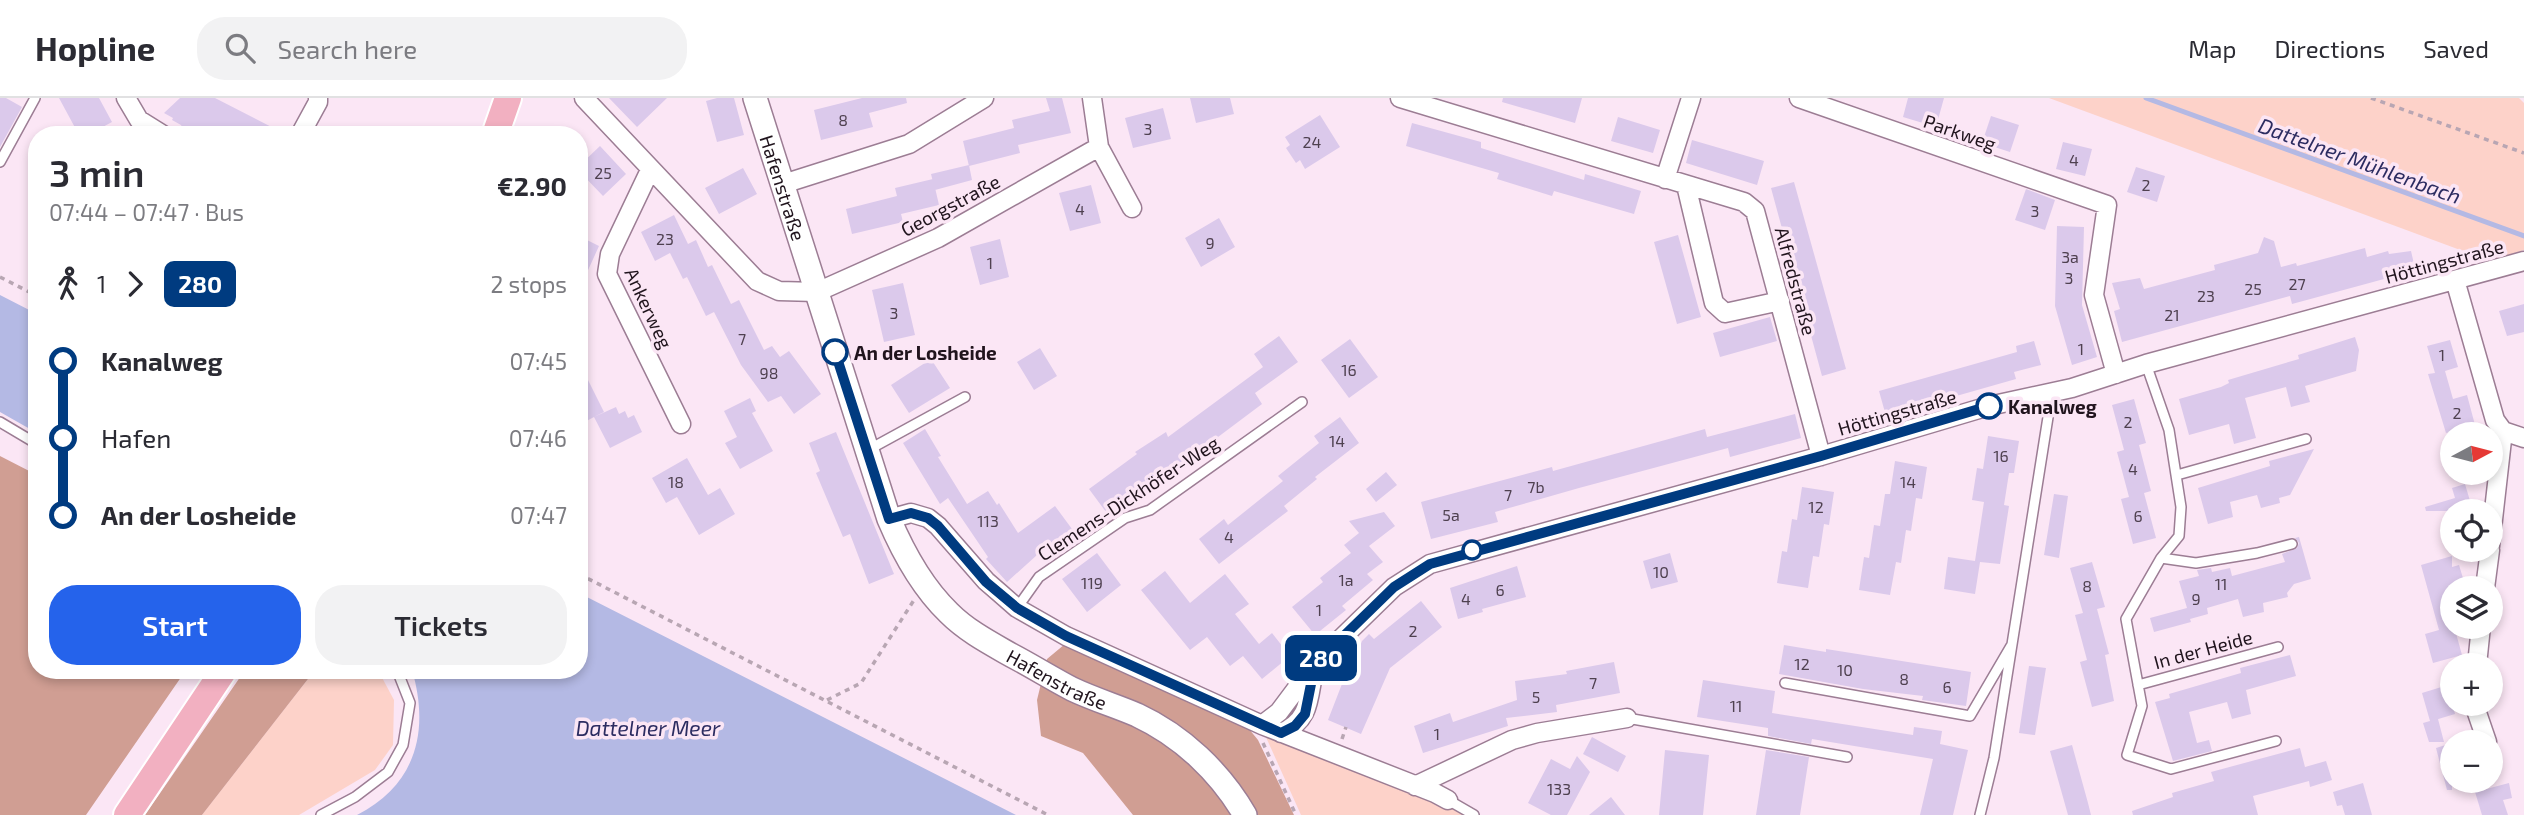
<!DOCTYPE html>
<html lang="en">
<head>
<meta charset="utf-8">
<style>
  body { margin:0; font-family:"Exo 2",sans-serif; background:#f2f2f3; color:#2b2b33; height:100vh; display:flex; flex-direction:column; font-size:26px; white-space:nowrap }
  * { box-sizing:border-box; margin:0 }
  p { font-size:23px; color:#7c7c81 }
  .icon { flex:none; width:38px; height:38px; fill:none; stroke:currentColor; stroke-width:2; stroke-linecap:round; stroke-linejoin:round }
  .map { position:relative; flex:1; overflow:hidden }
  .side { position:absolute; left:28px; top:28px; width:560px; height:553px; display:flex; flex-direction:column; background:#fff; border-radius:28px; box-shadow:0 4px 10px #0003 }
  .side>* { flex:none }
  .badge { padding:0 14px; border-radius:10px; font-size:24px; line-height:46px }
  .needle { width:46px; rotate:83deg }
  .fabs { position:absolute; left:2440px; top:324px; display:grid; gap:14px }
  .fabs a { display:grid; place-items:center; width:63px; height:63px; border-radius:50%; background:#fff; box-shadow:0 4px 10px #0003; font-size:35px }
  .map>.badge { position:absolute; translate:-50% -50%; box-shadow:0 0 0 4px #fff }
  .legs { display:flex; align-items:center; gap:10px; height:77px; padding:0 21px; font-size:23px }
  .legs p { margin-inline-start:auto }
  .head { display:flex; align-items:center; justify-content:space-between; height:119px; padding:0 21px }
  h1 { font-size:38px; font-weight:600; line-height:52px }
  .primary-button { display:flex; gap:14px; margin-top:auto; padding:14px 21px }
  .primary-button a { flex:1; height:80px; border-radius:28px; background:#2563eb; color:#fff; font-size:28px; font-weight:600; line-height:80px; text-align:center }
  .primary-button a+a { background:#f2f2f3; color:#2b2b33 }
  ul { padding:0 21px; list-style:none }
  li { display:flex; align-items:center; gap:24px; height:77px; font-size:26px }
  li i { display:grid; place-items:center; width:10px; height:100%; margin:0 9px; background:currentColor }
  li i::after { content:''; width:18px; height:18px; margin:-9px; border:5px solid; border-radius:50%; background:#fff }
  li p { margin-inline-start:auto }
  li:first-child i { background:linear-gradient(#0000 50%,currentColor 0) }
  li:last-child i { background:linear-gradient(currentColor 50%,#0000 0) }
  header { display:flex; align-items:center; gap:42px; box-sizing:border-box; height:98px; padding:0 35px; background:#fff; border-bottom:2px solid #e1e1e2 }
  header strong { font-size:33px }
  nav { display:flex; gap:38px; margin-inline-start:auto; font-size:24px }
  .search { width:490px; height:63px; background:#f2f2f3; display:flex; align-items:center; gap:18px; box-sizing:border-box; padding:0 24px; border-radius:28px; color:#7c7c81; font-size:26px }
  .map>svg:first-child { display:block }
  .green { fill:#fdd2c9 }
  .forest { fill:#d09e93 }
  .water { fill:#b4b9e4 }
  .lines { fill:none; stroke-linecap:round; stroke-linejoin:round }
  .stream { stroke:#b4b9e4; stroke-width:5 }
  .building { fill:#dbc9eb }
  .lane-casing { stroke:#9c7d94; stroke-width:12 }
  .street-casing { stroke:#9c7d94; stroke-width:21 }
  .secondary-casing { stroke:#9c7d94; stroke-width:26 }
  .primary-casing { stroke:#fff; stroke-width:30 }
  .path { stroke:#b8a6b3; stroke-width:3.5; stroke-dasharray:5 5; stroke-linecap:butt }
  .lane { stroke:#fff; stroke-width:9 }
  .street { stroke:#fff; stroke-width:18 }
  .secondary { stroke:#fff; stroke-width:23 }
  .primary { stroke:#f2b0c1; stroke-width:26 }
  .line-1-casing { stroke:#fff; stroke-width:16 }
  .line-1 { stroke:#003b80; stroke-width:10 }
  .stop-1-dot { fill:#fff; stroke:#003b80; stroke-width:3.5 }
  .labels { text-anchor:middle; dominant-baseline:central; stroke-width:7; stroke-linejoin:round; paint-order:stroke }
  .number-label { font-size:16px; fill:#4f4150 }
  .street-label { font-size:19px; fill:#20141d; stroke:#fbe6f5 }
  .stop-label { font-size:19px; font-weight:bold; fill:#20141d; stroke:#fbe6f5; text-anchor:start }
  .water-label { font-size:21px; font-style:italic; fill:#2c2c61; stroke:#fbe6f5 }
</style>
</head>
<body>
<header>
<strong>Hopline</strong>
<div class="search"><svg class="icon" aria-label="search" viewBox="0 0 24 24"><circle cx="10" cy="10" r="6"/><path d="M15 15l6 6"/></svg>Search here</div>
<nav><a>Map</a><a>Directions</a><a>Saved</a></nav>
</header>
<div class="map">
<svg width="2524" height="717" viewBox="0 0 2524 717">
  <rect width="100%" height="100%" fill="#fbe6f5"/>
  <path class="green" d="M2049 0H2519L2524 5V152L2490 163Z
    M315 572H378L394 602 393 647 375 672 299 717H202Z
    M1265 637 1434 698 1466 717H1301Z"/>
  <path class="forest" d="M0 358 37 377V572H186L86 717H0Z
    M1065 546 1249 631 1258 642 1294 717H1133L1083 655 1041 638 1037 602 1047 561Z
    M245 572H315L202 717H145Z"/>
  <path class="water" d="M0 197 37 216V335L0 314Z
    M579 495 1016 717H357C416 687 430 633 412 572H579Z"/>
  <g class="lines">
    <path class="stream" d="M2146 0 2524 138"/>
  </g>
  <path class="building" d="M0 0H6L22 9 0 49Z
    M59 0H99L112 24 99 31 102 37H79Z
    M180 0H215L287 37H196L183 31 181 27 172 22 173 20 164 15Z
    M609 0H667L637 29Z
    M717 0H734L744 37 717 44 706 3Z
    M862 0H906L907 5 869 15 873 29 821 42 814 12Z
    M1046 0H1062L1071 35 1018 47 1020 55 969 68 963 43 1014 30 1012 22 1050 13Z
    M1190 0H1230L1234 16 1196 25Z
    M1503 0H1582L1575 25 1502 4Z
    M1908 0H1944L1936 29 1903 19Z
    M1163 10 1171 41 1133 50 1125 20Z
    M1320 17 1340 49 1305 71 1300 62 1296 65 1286 50 1290 47 1285 39Z
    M1991 18 2019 27 2010 54 1982 45Z
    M1618 19 1660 32 1653 55 1611 43Z
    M1412 25 1481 44V50L1584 82 1585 76 1641 93 1634 116 1554 93 1552 98 1497 81 1499 75 1406 48Z
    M1692 42 1764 63 1757 87 1686 65Z
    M2063 44 2092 51 2085 78 2056 71Z
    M600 48 626 76 603 98 579 73V68Z
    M969 67 972 82 935 92 931 76Z
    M2136 69 2165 78 2157 104 2127 94Z
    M743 70 757 96 719 116 705 90Z
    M933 81 939 107 901 116 903 124 852 136 846 111 897 98 895 90Z
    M1794 84 1846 271 1822 278 1771 90Z
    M1091 87 1101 125 1070 133 1059 95Z
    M2026 91 2055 102 2045 132 2015 122Z
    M674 117 688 146 696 142 708 169 712 167 731 206 739 202 764 252 772 248 780 259 789 253 821 296 794 316 781 298 768 304 741 267 714 214 706 218 687 179 683 181 670 155 655 163 641 134Z
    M1219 120 1235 149 1201 169 1185 140Z
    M2057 128 2084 129 2082 207 2097 259 2072 267 2055 208Z
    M1678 137 1701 219 1677 226 1654 144Z
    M579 138 599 148 579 192Z
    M2264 139 2274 143 2281 169 2296 165 2297 168 2365 150 2367 159 2388 153 2389 156 2411 153 2414 166 2393 172 2395 178 2362 187 2292 206 2290 198 2122 244 2114 213 2120 211 2112 185 2140 180 2144 191 2215 172 2214 167 2258 155Z
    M1000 141 1009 179 980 187 970 149Z
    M903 185 915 237 884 244 872 192Z
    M2524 206V234L2507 238 2499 213Z
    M1770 219 1777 243 1720 259 1713 235Z
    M1279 238 1298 264 1255 295 1262 306 1198 354 1139 391 1141 394 1109 418 1089 391 1137 356 1135 354 1166 334 1168 339 1263 269 1254 256Z
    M2355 239 2359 252 2356 273 2305 288 2310 304 2291 309 2286 289 2245 300 2256 340 2234 346 2229 326 2189 337 2179 301 2221 289 2229 285 2228 282 2299 261 2298 257Z
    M1350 241 1378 279 1349 300 1321 262Z
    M2450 242 2458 269 2445 273 2453 301 2467 297 2475 327 2446 335 2428 276 2435 275 2427 248Z
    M2034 243 2041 267 2014 274 2016 281 1886 318 1879 293 2017 254 2016 248Z
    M1040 250 1057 278 1034 292 1017 264Z
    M931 261 950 290 909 315 891 287Z
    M579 264 604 314 594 319 616 309 619 316 625 313 628 320 634 317 642 334 610 350 594 319 579 327Z
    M750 300 756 313 752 315 773 353 740 371 725 345 737 339 724 313Z
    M2134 301 2146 345 2139 347 2151 393 2144 395 2156 440 2133 446 2121 401 2129 399 2117 354 2124 352 2112 307Z
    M1795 316 1801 340 1730 359 1728 350 1579 390 1495 414 1498 424 1431 441 1421 404 1552 369 1553 373 1705 331 1707 339Z
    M1340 319 1359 345 1315 379 1317 381 1284 408 1288 413 1219 466 1199 441 1224 421 1228 427 1283 383 1278 378 1319 345 1314 338Z
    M925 331 941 358 938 359 967 406 988 393 997 407 999 405 1018 435 1055 408 1072 431 1037 457 1007 484 986 461 988 459 948 400 940 406 903 345Z
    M836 334 894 476 869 486 850 436 843 439 816 375 820 373 809 345Z
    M1988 338 2019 343 2014 375H2009L2004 407 2009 408 2000 466 1980 464 1975 496 1944 491 1948 459 1975 463 1984 404 1972 402 1977 370 1983 371Z
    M2314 351 2290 397 2279 400 2280 405 2261 410 2257 397 2230 404 2233 419 2208 426 2198 390 2270 368 2269 363Z
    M687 360 708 397 720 390 735 416 699 437 677 399 666 405 652 380Z
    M1895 363 1927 369 1922 401 1916 400 1911 433 1906 432 1901 465 1896 464 1890 497 1859 492 1864 459 1869 460 1874 427 1880 428 1885 396H1890Z
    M1386 374 1397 387 1376 404 1366 391Z
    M2465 386 2473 413H2426L2425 409 2455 400 2452 390Z
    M1802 389 1834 394 1829 427 1824 426 1819 459 1813 458 1808 490 1777 485 1782 453 1787 454 1792 421 1797 422Z
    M2054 396 2068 398 2059 460 2044 457Z
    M1384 414 1395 428 1369 448 1383 464 1367 476 1373 482 1342 508 1346 512 1315 537 1292 509 1323 484 1320 480 1351 455 1344 447 1359 435 1349 423Z
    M2299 439 2311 481 2294 486 2287 495 2288 499 2263 505 2264 514 2243 519 2238 501 2207 510 2208 516 2190 521 2191 524 2154 534 2150 520 2187 510 2179 483 2199 478 2197 472 2211 470 2212 474 2230 470 2232 478 2285 464 2282 456 2297 450 2299 445 2295 440Z
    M1097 455 1121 487 1087 514 1062 481Z
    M1670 455 1678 484 1651 491 1643 463Z
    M2452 458V469L2459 467 2466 490H2452V528H2454L2462 557 2433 565 2425 536 2439 532 2421 467Z
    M2092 464 2105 509 2097 511 2109 556 2105 557 2114 603 2092 609 2080 564 2087 562 2075 517 2083 515 2070 470Z
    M1517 468 1526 499 1482 511 1483 514 1458 521 1450 490Z
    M1165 473 1190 505 1225 476 1249 506 1235 516 1259 546 1272 535 1290 558 1262 581 1243 558 1230 568 1207 539 1190 552 1141 492Z
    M1421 503 1442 529 1390 570 1361 636 1328 622 1354 555 1357 556 1362 543 1369 536 1374 541Z
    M1784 547 1826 554V551L1971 574 1966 608 1922 602 1923 598 1863 591 1779 576Z
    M2290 557 2296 578 2246 592 2251 616 2232 621 2227 604 2189 614 2197 645 2209 642 2212 653 2173 663 2155 604 2170 600 2169 596 2241 575 2240 570Z
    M1614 564 1620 595 1556 607 1557 614 1506 620 1508 628 1423 655 1414 628 1450 615 1453 624 1517 602 1515 583 1567 576 1566 573Z
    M2029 568 2046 570 2035 637 2019 635Z
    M1703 582 1775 593 1772 615 1913 637 1914 629 1942 633 1940 646 1968 652 1953 717H1920L1933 661 1812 641 1811 646 1768 638V630L1697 619Z
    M2448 587 2455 616 2435 622 2438 621 2444 644H2429L2423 625 2430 623 2422 595Z
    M1592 639 1626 658 1618 674 1583 656Z
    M2452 645V692H2447L2436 650Z
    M2072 647 2088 705 2091 717H2068L2050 653Z
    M2300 650 2305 669 2326 663 2332 682 2310 689 2309 683 2253 698 2258 717H2133L2132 713 2173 699 2172 695 2214 683 2211 674Z
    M1665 652 1709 657 1703 717H1659Z
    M1766 652 1809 659 1800 717H1756Z
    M1577 658 1590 674 1567 717H1551L1528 705 1551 661 1570 671Z
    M2363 685 2372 717H2345L2342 707 2337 708 2333 694Z
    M2509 685 2512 700 2503 702 2508 717H2482L2475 694Z
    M1611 699 1625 717H1589Z"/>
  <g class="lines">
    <defs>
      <path id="lane" d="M0 64 35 0
        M2146 266 2169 332 2181 409 2179 438 2161 460 2126 521 2142 608 2127 657 2171 671 2276 643
        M0 324 37 346
        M868 352 965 299
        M2177 377 2306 341
        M2161 460 2196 465 2257 455 2292 446
        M1017 510 1039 479 1125 420 1150 412 1302 304
        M1785 585 1970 618 2011 548
        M2138 587 2278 549
        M1627 620 1847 659
        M1448 702 1474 717
        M321 717 355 699 388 674 403 647 410 605 397 572
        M1980 717 1994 660 2052 294"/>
      <path id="street" d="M126 0 139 22 163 37
        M584 0 757 183 779 193 817 194 938 140 1099 49
        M1092 0 1099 49 1132 110
        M1400 0 1744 104 1755 113 1821 358
        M1799 0 2107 107 2094 197 2116 276
        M300 37 318 4V0
        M650 72 610 156 607 176 681 326
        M1665 81 1691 0
        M783 86 909 46 984 0
        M1686 87 1714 205 1725 215 1780 203
        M2455 182 2495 322 2503 333 2490 448
        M2503 333 2524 340
        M889 421 911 415 928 420 938 428 986 483 1001 496 1017 510 1066 538 1262 627 1435 695 1448 702
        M2485 490 2490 452
        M2477 567 2481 528
        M2474 606 2487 644
        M1262 627 1279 614 1315 566 1394 489 1430 466 1821 358 1989 308 2072 290 2146 266 2524 163
        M1281 635C1311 622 1308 600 1314 571
        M1415 688 1512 642 1537 635 1627 620"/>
      <g id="secondary">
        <path id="s1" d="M755 0 889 421C903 454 923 490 949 515 967 533 990 545 1011 557 1032 568 1051 580 1072 591 1093 601 1116 608 1137 617 1182 638 1220 674 1245 717"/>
      </g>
      <path id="primary" d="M495 37 508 0
        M127 717 224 572"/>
    </defs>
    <use href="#lane" class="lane-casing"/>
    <use href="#street" class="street-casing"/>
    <use href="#secondary" class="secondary-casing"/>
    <use href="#primary" class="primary-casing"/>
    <path class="path" d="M2371 0 2524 55
      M0 179 37 198
      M579 476 1048 717
      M827 602 861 585 914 502
      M1342 641 1346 629
      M1263 645 1296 717"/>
    <use href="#lane" class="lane"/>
    <use href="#street" class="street"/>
    <use href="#secondary" class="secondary"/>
    <use href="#primary" class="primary"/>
  </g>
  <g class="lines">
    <defs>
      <path id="line-1" d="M835 254 889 421 911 415 928 420 938 428 986 484 1017 510 1066 538 1281 635 1295 628 1305 616 1315 566 1394 489 1430 466 1821 358 1989 308"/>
    </defs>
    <use href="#line-1" class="line-1-casing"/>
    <use href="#line-1" class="line-1"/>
  </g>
  <g class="stop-1-dot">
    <circle cx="835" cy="254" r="12"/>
    <circle cx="1989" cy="308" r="12"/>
    <circle cx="1472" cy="452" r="9"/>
  </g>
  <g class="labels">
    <g class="number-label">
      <text x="843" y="21">8</text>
      <text x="1148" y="30">3</text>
      <text x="1312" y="43">24</text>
      <text x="2074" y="61">4</text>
      <text x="603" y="74">25</text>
      <text x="2146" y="86">2</text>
      <text x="1080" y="110">4</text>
      <text x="2035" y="112">3</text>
      <text x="665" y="140">23</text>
      <text x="1210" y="144">9</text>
      <text x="2070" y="158">3a</text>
      <text x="990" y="164">1</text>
      <text x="2069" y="179">3</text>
      <text x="2297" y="185">27</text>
      <text x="2253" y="190">25</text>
      <text x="2206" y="197">23</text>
      <text x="894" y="214">3</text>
      <text x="2172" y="216">21</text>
      <text x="742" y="240">7</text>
      <text x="2081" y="250">1</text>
      <text x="2442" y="256">1</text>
      <text x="1349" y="271">16</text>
      <text x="769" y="274">98</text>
      <text x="2457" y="314">2</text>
      <text x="2128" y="323">2</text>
      <text x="1337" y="342">14</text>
      <text x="2001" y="357">16</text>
      <text x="2133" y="370">4</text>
      <text x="676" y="383">18</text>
      <text x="1908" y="383">14</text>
      <text x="1536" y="388">7b</text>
      <text x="1508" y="396">7</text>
      <text x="1816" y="408">12</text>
      <text x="1451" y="416">5a</text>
      <text x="2138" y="417">6</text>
      <text x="988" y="422">113</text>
      <text x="1229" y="438">4</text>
      <text x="1661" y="473">10</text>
      <text x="1346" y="481">1a</text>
      <text x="1092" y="484">119</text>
      <text x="2221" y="485">11</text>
      <text x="2087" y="487">8</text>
      <text x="1500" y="491">6</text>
      <text x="1466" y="500">4</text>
      <text x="2196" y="500">9</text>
      <text x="1319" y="511">1</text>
      <text x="1413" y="532">2</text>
      <text x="1802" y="565">12</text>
      <text x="1845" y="571">10</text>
      <text x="1904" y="580">8</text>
      <text x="1593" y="584">7</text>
      <text x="1947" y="588">6</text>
      <text x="1536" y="598">5</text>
      <text x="1736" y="607">11</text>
      <text x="1437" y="635">1</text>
      <text x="1559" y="690">133</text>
    </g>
    <g class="street-label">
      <text transform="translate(1960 34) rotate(19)">Parkweg</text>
      <text stroke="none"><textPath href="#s1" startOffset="94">Hafenstraße</textPath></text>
      <text transform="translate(950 107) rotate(-28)">Georgstraße</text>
      <text transform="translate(2444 163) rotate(-15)">Höttingstraße</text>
      <text transform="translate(1796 183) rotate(75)">Alfredstraße</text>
      <text transform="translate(649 210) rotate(65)">Ankerweg</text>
      <text transform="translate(1897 314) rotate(-16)">Höttingstraße</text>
      <text transform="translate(1128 400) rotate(-33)">Clemens-Dickhöfer-Weg</text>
      <text transform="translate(2203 551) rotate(-15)">In der Heide</text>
      <text stroke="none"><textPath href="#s1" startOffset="681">Hafenstraße</textPath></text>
    </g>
    <g class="stop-label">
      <text x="854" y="254">An der Losheide</text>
      <text x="2008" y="308">Kanalweg</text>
    </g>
    <g class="water-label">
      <text transform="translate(2360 62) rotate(20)">Dattelner Mühlenbach</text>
      <text x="648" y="629">Dattelner Meer</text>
    </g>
  </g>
</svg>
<div class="fabs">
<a><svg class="needle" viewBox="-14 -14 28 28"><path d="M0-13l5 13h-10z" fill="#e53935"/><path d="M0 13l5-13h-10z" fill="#7c7c81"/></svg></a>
<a><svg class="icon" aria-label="locate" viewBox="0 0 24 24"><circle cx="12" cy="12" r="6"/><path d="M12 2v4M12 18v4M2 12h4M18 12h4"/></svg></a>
<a><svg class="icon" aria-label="layers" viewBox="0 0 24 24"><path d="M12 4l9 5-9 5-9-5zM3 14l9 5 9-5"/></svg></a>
<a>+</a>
<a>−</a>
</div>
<b class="badge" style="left:1321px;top:560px;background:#003b80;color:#fff">280</b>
<section class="side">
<div class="head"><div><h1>3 min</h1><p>07:44 – 07:47 · Bus</p></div><b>€2.90</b></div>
<div class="legs"><svg class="icon" aria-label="walk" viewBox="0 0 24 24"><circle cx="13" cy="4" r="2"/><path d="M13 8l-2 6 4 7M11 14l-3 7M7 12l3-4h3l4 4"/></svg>1<svg class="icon" aria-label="forward" viewBox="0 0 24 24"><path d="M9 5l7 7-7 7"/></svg><b class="badge" style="background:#003b80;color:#fff">280</b><p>2 stops</p></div>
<ul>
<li><i style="color:#003b80"></i><b>Kanalweg</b><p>07:45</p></li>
<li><i style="color:#003b80"></i><span>Hafen</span><p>07:46</p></li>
<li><i style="color:#003b80"></i><b>An der Losheide</b><p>07:47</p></li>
</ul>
<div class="primary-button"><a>Start</a><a>Tickets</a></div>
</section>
</div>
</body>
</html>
